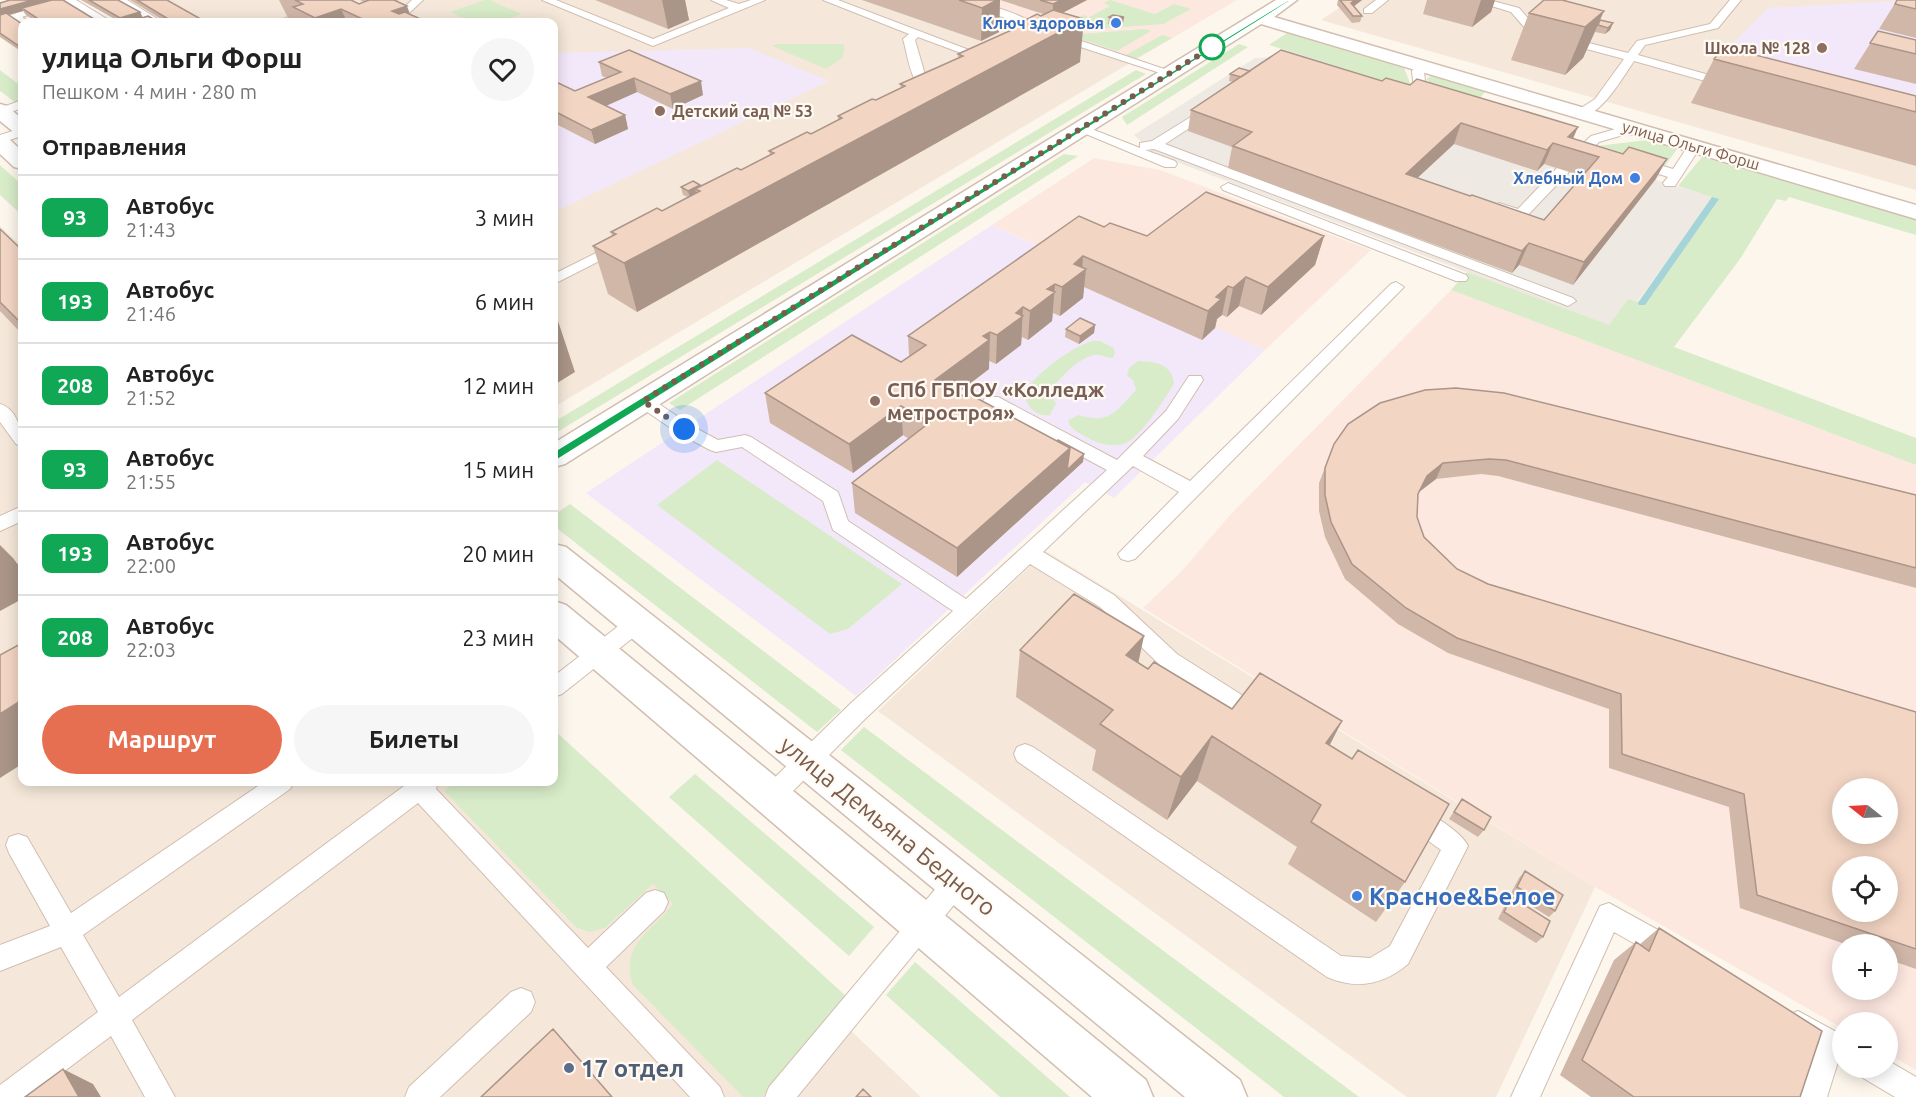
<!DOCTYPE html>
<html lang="ru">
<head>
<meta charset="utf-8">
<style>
  body { margin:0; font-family:Ubuntu,sans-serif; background:#f6f6f6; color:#222; height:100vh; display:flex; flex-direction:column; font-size:22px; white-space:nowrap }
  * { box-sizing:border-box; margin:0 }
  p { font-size:20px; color:#767676 }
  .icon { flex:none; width:33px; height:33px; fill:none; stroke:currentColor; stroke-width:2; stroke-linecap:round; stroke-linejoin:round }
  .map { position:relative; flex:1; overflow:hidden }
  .details { position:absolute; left:18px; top:18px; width:540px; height:768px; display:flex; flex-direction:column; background:#fff; border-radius:12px; box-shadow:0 3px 15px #0003 }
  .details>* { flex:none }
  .badge { padding:0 12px; border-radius:9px; font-size:21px; line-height:39px }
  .needle { width:39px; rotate:288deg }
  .buttons { position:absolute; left:1832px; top:778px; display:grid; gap:12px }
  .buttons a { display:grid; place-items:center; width:66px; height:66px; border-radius:50%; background:#fff; box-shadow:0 3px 15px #0003; font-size:30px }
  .you { position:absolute; width:30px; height:30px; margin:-15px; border:4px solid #fff; border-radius:50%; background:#1a73e8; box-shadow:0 0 0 9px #1a73e833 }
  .map>.badge { position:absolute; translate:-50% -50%; box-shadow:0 0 0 3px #fff }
  h2 { padding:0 24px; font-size:22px; line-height:54px }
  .round { display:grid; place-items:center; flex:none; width:63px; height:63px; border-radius:32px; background:#f6f6f6 }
  .head { display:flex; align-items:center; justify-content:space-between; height:102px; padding:0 24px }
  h1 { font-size:28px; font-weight:700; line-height:45px }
  .button { display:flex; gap:12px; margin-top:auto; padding:12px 24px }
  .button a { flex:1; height:69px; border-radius:36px; background:#e76f51; color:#fff; font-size:24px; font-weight:700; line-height:69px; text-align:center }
  .button a+a { background:#f6f6f6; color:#222 }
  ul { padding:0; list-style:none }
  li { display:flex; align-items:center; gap:18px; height:84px; padding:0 24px; border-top:2px solid #e0e0e0 }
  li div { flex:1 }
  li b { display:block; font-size:22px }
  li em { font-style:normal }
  li .badge { min-width:66px; font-weight:700; text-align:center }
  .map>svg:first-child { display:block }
  .residential { fill:#f5e8da }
  .commercial { fill:#fde8e0; fill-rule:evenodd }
  .industrial { fill:#efe9e4 }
  .education { fill:#f3e8fa }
  .green { fill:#d8ecc9 }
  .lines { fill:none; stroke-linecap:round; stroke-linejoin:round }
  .stream { fill:#a5d3da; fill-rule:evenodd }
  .service-casing { stroke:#d1beb0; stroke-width:2 }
  .minor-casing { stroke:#d1beb0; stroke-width:3 }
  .tertiary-casing { stroke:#d1beb0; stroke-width:3 }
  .service { fill:#fff; fill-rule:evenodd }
  .minor { fill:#fff; fill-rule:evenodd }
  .tertiary { fill:#fff; fill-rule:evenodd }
  .wall { fill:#d1b7a8; fill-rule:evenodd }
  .shaded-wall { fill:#aa9588 }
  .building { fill:#f3d5c3; stroke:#aa9588; stroke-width:1.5; fill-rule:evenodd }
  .line { fill:#10a855; stroke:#fff; stroke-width:1.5 }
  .walk { stroke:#7a5c4d; stroke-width:6; stroke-dasharray:0 10.8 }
  .shop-dot { fill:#3f7fe0; stroke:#fffaf3; stroke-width:2 }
  .stop-dot { fill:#fff; stroke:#10a855; stroke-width:3 }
  .education-dot { fill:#8d6e63; stroke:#fffaf3; stroke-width:2 }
  .service-dot { fill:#5c6f8a; stroke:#fffaf3; stroke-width:2 }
  .labels { text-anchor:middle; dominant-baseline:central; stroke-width:4.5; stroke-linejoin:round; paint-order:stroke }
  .far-shop-label { font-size:16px; font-weight:bold; fill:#366cbe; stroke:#fffaf3; text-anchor:end }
  .far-education-label { font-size:16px; font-weight:bold; fill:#785e54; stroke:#fffaf3; text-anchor:end }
  .far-street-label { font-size:16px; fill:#7a5c4d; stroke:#fffaf3 }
  .education-label { font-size:20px; font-weight:bold; fill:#785e54; stroke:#fffaf3; text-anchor:start }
  .near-street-label { font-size:24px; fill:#7a5c4d; stroke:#fffaf3 }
  .near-shop-label { font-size:24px; font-weight:bold; fill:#366cbe; stroke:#fffaf3; text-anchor:start }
  .near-service-label { font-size:24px; font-weight:bold; fill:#4e5e75; stroke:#fffaf3; text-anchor:start }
</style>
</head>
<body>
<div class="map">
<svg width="1916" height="1097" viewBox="0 0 1916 1097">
  <rect width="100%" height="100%" fill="#fdf6ec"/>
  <path class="residential" d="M167 0H943L1130 63 554 407V22H207Z
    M1351 0H1916V190L1321 20Z
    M0 226 22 247V782H554V750L921 1097H0Z
    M1046 551 1595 887 1496 1097H1407L878 711Z"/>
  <path class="commercial" d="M943 0H1237L1130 63Z
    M1094 158 1160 170 1371 250 1265 350 1215 328 1202 340 1061 256 992 225Z
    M1451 290 1916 465V1070L1887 1053V1023H1842V1028L1595 887 1143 608 1180 573 1231 514ZM1842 789H1887V834H1842ZM1842 867H1887V912H1842ZM1842 945H1887V990H1842Z"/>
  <path class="industrial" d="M1284 57 1660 175 1656 180 1713 197 1637 302 1628 299 1609 326 1153 153 1134 135 1255 58Z"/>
  <path class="education" d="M1916 0V126L1708 69 1768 8Z
    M749 48 829 81 554 212V53Z
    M992 225 1265 350 1114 498 1085 482 856 696 586 493Z"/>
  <path class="green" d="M485 0H489L522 14C490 25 480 26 450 12Z
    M1110 0 1155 14 1174 4 1191 9 1163 24 1069 31 1057 28 1083 15 1089 17 1110 6 1104 3Z
    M1145 29 1151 31 1117 51 1069 35Z
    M1287 33 1404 68 1413 90 1269 45Z
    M1162 35 1172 38 1134 60 1124 56Z
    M778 44H843L845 48 842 58 826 69 772 46Z
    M1239 44 1248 47 1127 125 1122 117Z
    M0 70 22 87V101L16 103 0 91Z
    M1136 70 1146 74 554 434V422Z
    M1431 76 1485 92 1480 98 1431 84 1426 79Z
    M1647 140 1677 149 1665 166 1597 146Z
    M1064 154 1078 156 680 410 669 403Z
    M1702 157 1916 219V235L1789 197 1786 201 1777 199 1740 259 1674 347 1916 438V465L1451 290 1467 272 1609 325 1628 299 1638 302 1712 197 1678 186Z
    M0 165 22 185V215L0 195Z
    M1092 341H1100L1114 348 1115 353 1113 358C1106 358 1100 354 1094 355 1080 357 1050 384 1051 397L1056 403 1050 415C1035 417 1025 405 1024 391 1043 369 1065 351 1092 341Z
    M1138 361C1156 362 1171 363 1174 383 1167 397 1138 440 1124 444 1112 447 1098 444 1088 438 1080 433 1070 430 1068 420L1079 415C1110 425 1116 411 1136 390L1133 380 1127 376 1129 368Z
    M717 460 902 584 848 629 830 634 657 505Z
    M570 504 841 710 817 732 554 526V515Z
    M864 727 1359 1097H1284L841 750Z
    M554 730 848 998 762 1097H743L633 985C619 945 652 931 673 904L653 884 605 928 589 932 576 927 444 791 455 782H554Z
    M695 774 874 927 849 956 669 797Z
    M915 962 1070 1097H1000L886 995Z"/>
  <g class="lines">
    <path class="stream" d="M1712 197 1719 199 1645 305H1639L1638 303Z"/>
    <defs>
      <path id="service" d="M56 0H76L112 22H100L67 3 22 17 29 22H22V25L8 16Z
        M115 0H127L163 22H151Z
        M298 0H311L327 10 293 22H279L280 20 313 9Z
        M412 0H423L406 16 412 22H397L396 15Z
        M542 0H556L653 39 729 8 711 0H726L739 4 751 0H765L653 46Z
        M823 0H838L990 58 984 61 980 60 918 37 915 40 926 78 933 87 927 91C910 85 908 55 903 39L909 34Z
        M953 0C982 0 1018 13 1043 28L1176 73 1170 76 1166 75 1035 32 1022 24Z
        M1376 0H1388L1372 13H1364V9Z
        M1472 0H1489L1519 8 1538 30 1628 53 1637 41 1710 24 1730 0H1741L1718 28 1645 45 1638 55 1734 82 1736 84 1730 88 1634 61C1623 77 1599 120 1578 116V110L1595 99 1624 59 1530 34 1511 12Z
        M1422 62 1428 65 1424 71 1425 81 1419 85 1413 81 1412 71 1418 63Z
        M22 100V108L0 116V108Z
        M1210 105 1214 106V112L1165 144 1573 298 1576 301 1568 306 1563 304 1154 149 1145 150 1175 161 1177 164 1175 167H1165L1074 129 1080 125 1084 126 1140 148V143L1152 141Z
        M1633 124 1639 128 1637 131 1599 142 1575 165 1570 166 1563 162 1591 136Z
        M22 128V136L0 143V135Z
        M1695 142 1701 146 1675 186H1665L1663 183 1668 177 1632 165 1630 162 1637 158 1673 169 1690 143Z
        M1563 166 1570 170 1568 173 1525 218H1515L1492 207 1499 203 1518 209 1558 167Z
        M1228 183 1466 275 1468 278 1466 281H1456L1223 190 1221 187Z
        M620 241 627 245 625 248 554 284V274Z
        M1396 282 1404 287 1401 290 1135 559 1128 561 1121 559 1118 554 1179 492 1133 466 1043 552 1114 595 1177 654 1267 711 1270 718 1267 725 1259 727 1251 725 1161 666 1100 607 1030 564 866 718 779 805 771 808 763 805 759 797 763 789 850 704 953 611 833 530 823 501 742 447 716 452 710 450 678 433 637 405 634 401 637 397H649L690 425 718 440 745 435 751 437 838 492 848 521 966 599 1107 470 986 405 983 401 986 397H998L1117 460 1166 411 1189 376H1201L1203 380 1178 419 1143 456 1190 481 1391 284Z
        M0 404C17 409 22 430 22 446L16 444 0 422Z
        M22 506V521L0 531V516Z
        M637 615 644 617 647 623 644 629 562 694 554 697V676L630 617Z
        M1025 744 1033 747 1341 956 1370 958 1390 946 1441 850 1405 824 1401 816 1405 808 1413 805C1428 811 1462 832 1468 846L1408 964C1383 985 1357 990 1327 977L1017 761 1014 754 1017 747Z
        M264 782H294L290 789 83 935 119 997 404 786 403 782H438L436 789 588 948 646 893 655 890 664 893 668 902 664 911 606 967 720 1087 724 1097H690L418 803 132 1020 175 1097H145L111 1036 30 1097H0V1085L98 1012 61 947 0 971V945L50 926 9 853 6 845 9 837 18 834 27 837 71 913Z
        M957 870 966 874 970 882 966 890 797 1097H765L769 1087 948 874Z
        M1609 903 1678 941 1682 950 1678 959 1669 963 1614 932 1540 1097H1511L1600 906Z
        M521 988 531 992 535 1002 531 1012 440 1097H405L409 1087 511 992Z
        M1798 1011 1842 1035V1064L1838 1062 1827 1097H1799L1814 1049 1788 1035 1784 1025 1788 1015Z
        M1887 1060 1916 1077V1097H1895L1863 1078 1859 1068H1887Z"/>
      <path id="minor" d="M1276 0H1297L1274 17 1916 205V219L1261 24 565 464 554 467V443Z"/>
      <path id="tertiary" d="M0 104 7 106 22 119V135L15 133 0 121Z
        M0 137 8 138 22 151V169L14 167 0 154Z
        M554 544 566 547 1240 1080 1247 1097H1185L554 574Z
        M554 601 566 605 1146 1080 1153 1097H1092L554 635Z"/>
    </defs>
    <use href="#service" class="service-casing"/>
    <use href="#minor" class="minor-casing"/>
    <use href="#tertiary" class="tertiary-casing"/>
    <use href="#service" class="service"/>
    <use href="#minor" class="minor"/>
    <use href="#tertiary" class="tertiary"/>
  </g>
  <path class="wall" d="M81 0H118L140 12 143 18 158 22H120Z
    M130 0H167L206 22H166Z
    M279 0H351L359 4 364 2 360 0H399L396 1 410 14 427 22H290Z
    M595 0H685L689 20 668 29Z
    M862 0H1087L1062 13 1080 62 637 312 608 294 593 246 612 236 611 232 662 211 688 197 683 195 681 187 701 186 741 170 770 155 769 151 811 134 838 120V116L876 100 901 88 900 84 958 58V54L1010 31V28L1043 14 1000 0 999 32 981 41Z
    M1338 0H1362L1354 6 1362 16 1360 22 1352 23 1337 5Z
    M1427 0H1495L1491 12 1472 27 1423 14Z
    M1897 0H1916V38L1879 29Z
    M0 3 99 22H37L26 15 23 11 8 15 22 24V52L0 37Z
    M1604 11 1599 21 1613 23 1610 30 1605 34 1595 32 1583 58 1565 75 1511 60 1529 13Z
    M1109 17H1124L1123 23 1115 26 1108 24Z
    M1878 31 1916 40V84L1854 69Z
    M1714 59 1916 96V166L1691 103Z
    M599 62 703 95 673 109 637 92 606 106 625 115 628 129 595 144 554 123V81L575 91 607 78 602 76Z
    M1250 71 1382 81 1623 154 1667 159 1655 180 1573 285 1519 265 1512 273 1228 168 1232 147 1188 131 1191 110 1234 82 1229 81 1230 74ZM1454 144 1537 171 1544 164 1582 176 1544 220 1470 196 1417 178Z
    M1104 227 1147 236H1324L1315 265 1261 315 1239 306 1227 317 1222 315 1217 319 1215 328 1202 340 1084 287 1083 298 1060 316 1053 313 1052 321 1028 340 1022 337 1021 345 996 364 989 361V369L958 393 1083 462 957 577 855 513 852 483 909 439 903 435 853 473 770 423 765 393 901 362 909 356 908 336Z
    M0 229 22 250V334L0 311Z
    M1095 325 1094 333 1079 344 1065 337 1066 329Z
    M1334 444 1916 495V588L1498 476 1481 474 1436 479 1419 492 1418 495 1417 517 1424 537 1457 569 1488 584 1916 712V969L1887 959V945H1848L1740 908 1729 807 1609 768V709L1448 653 1398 624 1345 579 1325 537 1319 511V483Z
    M1020 650 1138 663 1148 669 1232 709 1342 721 1329 745 1405 882 1376 922 1288 864 1297 847 1197 781 1167 820 1092 770 1096 750 1016 697Z
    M1462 799 1484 830 1478 837 1449 819Z
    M1525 871 1555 911 1549 917 1511 893 1519 878Z
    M1512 897 1543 937 1536 943 1498 919 1506 903Z
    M1659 928 1800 1097H1591L1560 1075 1614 960 1636 942 1639 945Z"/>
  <path class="shaded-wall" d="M33 0H60L22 8 23 11 0 17V9Z
    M662 0H685L689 20 668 29Z
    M997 0H1000L999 32 981 41 982 8Z
    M1062 0H1087L1053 18V4Z
    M1355 0H1362L1349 10 1351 3Z
    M1481 0H1495L1491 12 1472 27Z
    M407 6 413 22 392 11Z
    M341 9 347 22H317L315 18Z
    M1604 11 1583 58 1565 75 1585 27Z
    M140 12 143 19 131 22H123L120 18Z
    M1124 17 1123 23 1115 26 1116 19Z
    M1084 19 1080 62 637 312 624 263Z
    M1613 23 1610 30 1605 34 1608 28Z
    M634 78 637 92 592 112 588 97Z
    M701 81 703 95 673 109 670 94Z
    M625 115 628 129 595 144 591 130Z
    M1461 123 1454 144 1398 196 1406 174Z
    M1578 127 1569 148 1568 137Z
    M1553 143 1544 164 1537 171 1547 150Z
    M1667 159 1655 180 1573 285 1584 262Z
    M700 185 702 192 695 189 697 195 690 198 688 191Z
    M1324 236 1315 265 1261 315 1268 287Z
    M1529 243 1519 265 1512 273 1522 251Z
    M1083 256 1082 273 1086 269 1083 298 1060 316 1062 287 1074 264Z
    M1246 277 1239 306 1227 317 1233 288Z
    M1055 284 1052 321 1028 340 1030 311 1047 289Z
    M1228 286 1222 315 1217 319 1215 328 1202 340 1208 311 1216 297Z
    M1023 307 1021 345 996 364 997 335 1016 313Z
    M557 318 575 372 554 385V319Z
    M1095 325 1094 333 1079 344 1080 336Z
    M990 332 989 369 935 410V380L983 336Z
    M901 406 903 435 853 473 849 444Z
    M1070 448 1084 454 1083 462 957 577V548Z
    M1443 463 1436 479 1419 492 1427 476Z
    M0 545 13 558 22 570V599L0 611Z
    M1144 636 1134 683 1126 655Z
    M22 700V764L0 778V714Z
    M1342 721 1319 766 1326 743Z
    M1212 736 1197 781 1167 820 1181 777Z
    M63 1069 93 1084 101 1097H79Z"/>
  <path class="building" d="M10 0H33L0 9V3Z
    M52 0H63L99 22H43L22 8Z
    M89 0H118L140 12 120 18Z
    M137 0H167L206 22H173Z
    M295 0H351L359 4 369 0H394L407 6 392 11 399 14 405 12 427 22H369L341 9 315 18 293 7 303 4Z
    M959 0H997L982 8Z
    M1040 0H1062L1053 4Z
    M1340 0H1355L1351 3 1362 16H1353Z
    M1544 0H1562L1604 11 1585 27 1529 13Z
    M1897 0H1916V9L1895 4Z
    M1053 10 1084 19 624 263 593 246 616 234 611 232 657 208 662 211 700 191 695 189 737 168 741 170 774 153 769 151 807 132 811 134 842 118 838 116 872 99 876 100 905 86 900 84 963 56 958 54 1014 29 1010 28 1037 14 1041 16Z
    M6 13 22 24V48L0 33V15Z
    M1113 15 1124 17 1116 19 1109 17Z
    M148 16 158 22H129Z
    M1600 20 1613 23 1608 28 1598 25Z
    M1878 31 1916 40V54L1870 43Z
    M1724 47 1916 96V112L1714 59Z
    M629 50 701 81 670 94 634 78 588 97 625 115 591 130 554 111V81L575 91 621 72 599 62Z
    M1281 50 1382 81 1386 78 1410 85 1417 79 1578 127 1568 137 1623 154 1629 147 1667 159 1584 262 1529 243 1522 251 1233 146 1252 132 1191 110ZM1461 123 1547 150 1553 143 1599 157 1544 220 1472 195 1470 196 1406 174Z
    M1239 68 1250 71 1241 77 1230 74Z
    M693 181 700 185 688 191 681 187Z
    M1206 192 1324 236 1268 287 1246 277 1233 288 1228 286 1216 297 1221 299 1208 311 1083 256 1074 264 1086 269 1062 287 1055 284 1047 289 1055 292 1030 311 1023 307 1016 313 1023 316 997 335 990 332 983 336 989 340 935 380 965 397 969 394 1070 448 957 548 852 483 930 422 901 406 849 444 765 393 852 335 901 362 926 345 908 336 1079 216 1104 227 1110 223 1147 236Z
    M0 229 22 250V324L0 302Z
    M1080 318 1095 325 1080 336 1066 329Z
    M1456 388 1504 393 1916 495V568L1506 460 1489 459 1443 463 1427 476 1418 494 1417 517 1424 537 1457 569 1488 584 1916 712V949L1757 895 1744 794 1622 754 1621 694 1457 638 1406 608 1352 564 1331 522 1325 495V468L1334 444 1348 424 1380 403 1425 390ZM1842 789H1887V834H1842ZM1842 867H1887V912H1842Z
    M1058 440 1084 454 1067 470 1070 448 1057 441Z
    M1074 594 1144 636 1126 655 1148 669 1154 662 1232 709 1260 673 1342 721 1326 743 1352 759 1358 750 1449 804 1405 882 1311 822 1321 805 1212 736 1181 777 1100 724 1113 710 1020 650Z
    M22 643V700L0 714V655Z
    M1462 799 1491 817 1484 830 1454 812Z
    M1525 871 1563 895 1555 911 1517 887Z
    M1512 897 1550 921 1543 937 1504 912Z
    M1659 928 1822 1031 1800 1097H1634L1582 1060 1636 942 1649 951Z
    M553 1029 612 1097H481Z
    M63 1069 79 1097H25Z
    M863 1089 871 1097H856Z"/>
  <path class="line" d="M1288 0 1290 1 557 460H550V454Z"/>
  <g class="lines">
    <path class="walk" d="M684 429 643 401 1220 42 1212 47"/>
  </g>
  <g class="shop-dot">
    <circle cx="1116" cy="23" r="6"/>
    <circle cx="1635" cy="178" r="6"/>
    <circle cx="1357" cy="896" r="6"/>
  </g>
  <circle class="stop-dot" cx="1212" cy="47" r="12"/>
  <g class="education-dot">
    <circle cx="1822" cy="48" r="6"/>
    <circle cx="660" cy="111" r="6"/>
    <circle cx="875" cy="401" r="6"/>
  </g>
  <circle class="service-dot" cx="569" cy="1068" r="6"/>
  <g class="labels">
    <g class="far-shop-label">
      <text x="1104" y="23">Ключ здоровья</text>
      <text x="1623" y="178">Хлебный Дом</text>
    </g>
    <g class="far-education-label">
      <text x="1810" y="48">Школа № 128</text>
      <text x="672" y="111" text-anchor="start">Детский сад № 53</text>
    </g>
    <g class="far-street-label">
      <text transform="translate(1691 145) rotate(16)">улица Ольги Форш</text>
    </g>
    <g class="education-label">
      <text x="887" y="389">СПб ГБПОУ «Колледж<tspan x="887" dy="23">метростроя»</tspan></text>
    </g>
    <g class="near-street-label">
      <text transform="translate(888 826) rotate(39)">улица Демьяна Бедного</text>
    </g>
    <g class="near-shop-label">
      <text x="1369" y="896">Красное&amp;Белое</text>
    </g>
    <g class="near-service-label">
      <text x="581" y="1068">17 отдел</text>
    </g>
  </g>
</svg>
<div class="buttons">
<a><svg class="needle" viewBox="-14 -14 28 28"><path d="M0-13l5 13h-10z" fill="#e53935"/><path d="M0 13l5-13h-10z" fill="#767676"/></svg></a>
<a><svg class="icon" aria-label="locate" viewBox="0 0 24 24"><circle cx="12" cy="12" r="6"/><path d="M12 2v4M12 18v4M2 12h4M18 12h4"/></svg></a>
<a>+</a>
<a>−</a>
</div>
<div class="you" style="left:684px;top:429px"></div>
<section class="details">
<div class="head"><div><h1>улица Ольги Форш</h1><p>Пешком · 4 мин · 280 m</p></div><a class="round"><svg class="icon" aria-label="heart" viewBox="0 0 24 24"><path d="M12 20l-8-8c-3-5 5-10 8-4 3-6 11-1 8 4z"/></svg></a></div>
<h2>Отправления</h2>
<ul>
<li><span class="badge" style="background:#10a855;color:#fff">93</span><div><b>Автобус</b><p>21:43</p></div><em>3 мин</em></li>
<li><span class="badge" style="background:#10a855;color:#fff">193</span><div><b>Автобус</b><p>21:46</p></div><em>6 мин</em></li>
<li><span class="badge" style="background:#10a855;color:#fff">208</span><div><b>Автобус</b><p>21:52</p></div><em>12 мин</em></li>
<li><span class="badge" style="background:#10a855;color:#fff">93</span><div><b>Автобус</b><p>21:55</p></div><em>15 мин</em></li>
<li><span class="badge" style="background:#10a855;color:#fff">193</span><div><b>Автобус</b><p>22:00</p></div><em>20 мин</em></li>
<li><span class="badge" style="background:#10a855;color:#fff">208</span><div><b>Автобус</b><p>22:03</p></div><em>23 мин</em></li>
</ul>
<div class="button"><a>Маршрут</a><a>Билеты</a></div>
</section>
</div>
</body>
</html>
